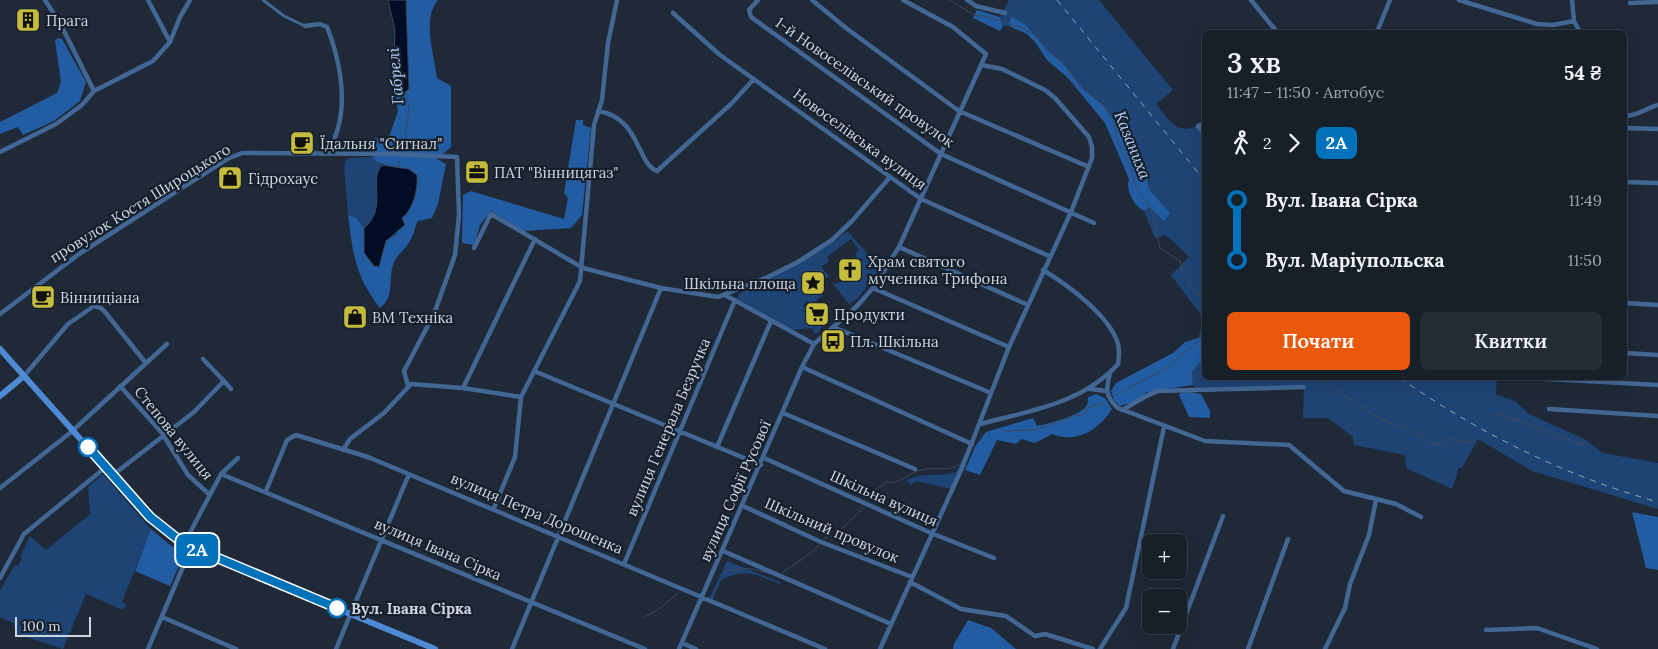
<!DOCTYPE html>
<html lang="uk">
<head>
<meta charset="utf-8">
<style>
  body { margin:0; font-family:Lora,serif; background:#242c35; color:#f1f3f6; height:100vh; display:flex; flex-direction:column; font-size:19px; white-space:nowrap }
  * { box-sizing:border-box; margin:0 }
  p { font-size:16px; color:#9ea2a8 }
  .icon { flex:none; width:28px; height:28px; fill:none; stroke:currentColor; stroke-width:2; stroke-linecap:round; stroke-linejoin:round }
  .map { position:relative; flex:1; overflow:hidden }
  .side { position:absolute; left:1202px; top:30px; width:425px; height:350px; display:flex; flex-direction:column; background:#171f29; border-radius:8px; box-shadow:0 5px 20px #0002,0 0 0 1px #363d46 }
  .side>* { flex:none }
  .badge { padding:0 10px; border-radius:8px; font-size:18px; line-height:32px }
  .tools { position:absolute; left:1142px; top:534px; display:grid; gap:10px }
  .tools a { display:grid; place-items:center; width:45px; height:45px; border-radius:8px; background:#171f29; box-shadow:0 5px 20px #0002,0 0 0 1px #363d46; font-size:25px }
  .scale { position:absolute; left:15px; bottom:12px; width:76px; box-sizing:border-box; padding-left:5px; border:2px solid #ced5de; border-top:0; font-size:14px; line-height:18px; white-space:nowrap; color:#ced5de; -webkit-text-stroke:4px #16202d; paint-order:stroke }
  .map>.badge { position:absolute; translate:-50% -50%; box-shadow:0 0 0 2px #fff }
  .legs { display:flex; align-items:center; gap:8px; height:55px; padding:0 25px; font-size:16px }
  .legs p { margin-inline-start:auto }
  .head { display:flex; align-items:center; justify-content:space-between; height:85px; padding:0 25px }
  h1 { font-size:28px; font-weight:600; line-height:38px }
  .button { display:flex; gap:10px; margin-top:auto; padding:10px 25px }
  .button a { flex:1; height:58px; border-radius:8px; background:#ea580c; color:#fff; font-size:20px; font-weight:600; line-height:58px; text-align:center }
  .button a+a { background:#242c35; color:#f1f3f6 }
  ul { padding:0 25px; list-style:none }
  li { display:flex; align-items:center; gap:18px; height:60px; font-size:19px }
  li i { display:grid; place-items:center; width:8px; height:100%; margin:0 6px; background:currentColor }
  li i::after { content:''; width:12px; height:12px; margin:-6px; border:4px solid; border-radius:50%; background:#171f29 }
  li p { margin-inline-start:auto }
  li:first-child i { background:linear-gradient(#0000 50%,currentColor 0) }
  li:last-child i { background:linear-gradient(currentColor 50%,#0000 0) }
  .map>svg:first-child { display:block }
  .green { fill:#1e4475 }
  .forest { fill:#225da4 }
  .water { fill:#010d24; stroke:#3e495c }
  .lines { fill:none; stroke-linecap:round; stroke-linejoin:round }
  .stream { stroke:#3e495c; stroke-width:1 }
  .pedestrian { stroke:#436795; stroke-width:3 }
  .minor { stroke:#436795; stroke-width:4.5 }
  .secondary { stroke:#4e89d3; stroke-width:6 }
  .rail { stroke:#9ba3ae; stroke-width:1; stroke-dasharray:6 6; stroke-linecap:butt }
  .line-1-casing { stroke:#fff; stroke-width:11 }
  .line-1 { stroke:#0072bc; stroke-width:8 }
  .stop-1-dot { fill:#fff; stroke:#0072bc; stroke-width:2.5 }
  .labels { text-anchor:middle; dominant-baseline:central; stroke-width:4.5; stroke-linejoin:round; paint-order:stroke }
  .poi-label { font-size:15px; fill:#ced5de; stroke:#16202d; text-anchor:start }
  .street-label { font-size:15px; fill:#ced5de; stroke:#16202d }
  .stop-label { font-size:15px; font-weight:bold; fill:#ced5de; stroke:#16202d; text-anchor:start }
  .water-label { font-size:16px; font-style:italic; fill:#b2cff7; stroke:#16202d }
</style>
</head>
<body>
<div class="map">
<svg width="1658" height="649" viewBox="0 0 1658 649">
  <rect width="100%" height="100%" fill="#1f2937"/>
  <path class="green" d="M1009 0H1099L1173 90 1156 104C1170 120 1175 135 1198 126L1205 134V336L1198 338 1204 319 1171 275 1189 257 1166 235 1155 238 1144 211 1150 207 1170 213 1149 189V176L1131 161 1129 146 1104 105 1082 88 1062 62 1049 52 1025 24 1011 17 1009 26H1003L1000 17Z
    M373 157 382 165C368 180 388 209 364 228L356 218 348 215 344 166 346 160 350 158Z
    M847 231 881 268 858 298 849 304 833 284 852 279 860 273 862 259 857 258 855 253 859 250 851 239 827 257 829 261 821 267 830 277 823 278 825 287 820 291 823 295 812 304 808 301 803 305 806 309 804 313 815 322 823 318 825 321 818 333H814L812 328 792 330 737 299 739 294 834 242Z
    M1205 357V378H1497L1496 394 1515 401 1529 414 1584 439 1603 453 1658 463V509L1532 471 1478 439 1462 468H1459L1452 489 1406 468 1405 455 1354 445 1353 437 1328 418H1303L1304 387 1194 390 1192 372Z
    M965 453 967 456 952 489 916 481 911 485 907 480C921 472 941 477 956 472Z
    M103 474 151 529 122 602 127 605 123 610 86 594 63 649 17 634 13 623 0 617V591L15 565 18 566 22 558 20 557 30 536 46 550 90 514 88 487Z
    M727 561 780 582V584C754 574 747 568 721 580L712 601 709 599Z"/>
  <path class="forest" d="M406 0H438C422 19 434 55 437 78L451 86V147L437 159 446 164 438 204 432 218 418 221C414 227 415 233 411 239 407 248 396 255 393 265 388 280 395 297 380 308 355 276 353 254 348 215L356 218 364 228V253L374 266H378L386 241 396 234 402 218 407 214 417 175C403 164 387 169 373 159L372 150H343V142L389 137 398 111 393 83 395 74H399L397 85 401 96 409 89Z
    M977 10 1000 17 1003 26 1000 31 973 18Z
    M1011 17 1025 24 1049 52 1062 62 1082 88 1103 105 1125 136 1131 161 1146 166 1149 189 1170 213 1164 221 1150 207 1144 211C1134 206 1125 190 1129 179L1105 123 1068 78 1047 60 1035 42 1027 34 1009 26Z
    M58 38 62 39 86 82 80 101 54 121 23 135 18 127 0 134V122L57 93 61 82 55 41Z
    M576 120H583V125L591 128 582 215 571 228 524 231 491 211 480 225 474 245 462 243 463 195 471 191 564 219 568 198 564 193Z
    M1205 336V357L1192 372 1193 385 1147 392 1134 402 1120 406 1114 400 1111 391 1116 383 1173 353 1185 342Z
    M1188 392 1201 394 1210 411V418L1189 417 1179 395 1180 393Z
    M1096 394 1105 398 1112 409C1099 430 1076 444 1052 434L1035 443 1021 439 1016 444 997 440 980 475 965 470 976 445 986 432 1033 418 1037 426C1048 424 1082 415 1087 405 1088 403 1088 400 1088 397Z
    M1632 512 1658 517V570L1646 568Z
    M151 529 170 545 185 552 170 586 135 571Z
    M968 620 991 628 1016 649H953L954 644Z"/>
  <path class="water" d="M388 0H406L409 89 401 96 397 85 399 74 394 58 395 30Z
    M382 165 409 169 417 175C418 189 414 209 402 218L405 225 386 241 379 267 374 266 364 253V228C388 209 368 180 382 165Z"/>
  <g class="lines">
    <path class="stream" d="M949 0 976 16 980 15 1020 27 1035 35 1049 52 1062 62 1082 88 1103 105 1113 118 1118 143 1131 168 1135 184 1152 212 1160 248 1180 261 1182 272 1189 277V286L1205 299
      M403 150 409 109 406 91
      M397 167 400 160
      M1317 378 1381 419 1421 436 1429 443 1444 446 1452 439 1468 443 1478 439
      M1115 396 1171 365 1205 335
      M1491 416 1496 413 1584 445
      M1005 431 1035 430 1077 415 1085 414 1088 408 1104 402
      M865 498 886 482C897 485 906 476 915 472 928 465 945 473 959 465
      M823 540 825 537 834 536 863 508
      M724 573C741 566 754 568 771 574
      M782 573C795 563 810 556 819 545
      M644 617 662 607 678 593"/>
    <path class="pedestrian" d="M263 0 284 16 305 26"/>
    <path class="minor" d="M45 0 61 25 94 91
      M148 0 170 42
      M758 0 749 10 751 17 941 154 1094 223
      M812 0 846 28 959 111 1089 167
      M967 0 976 6 1005 13
      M1251 0 1277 32
      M1459 0 1537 24 1553 25 1574 21
      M1572 0 1574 21 1580 32
      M1630 3 1658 2
      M673 13 720 55 921 199 1049 256
      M305 26 320 24 327 27C339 57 347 96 338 128 336 137 331 145 329 154
      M1377 32 1390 0
      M598 111C641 118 636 163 657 171L731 104 754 79
      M1625 116C1641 115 1643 109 1658 105
      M1205 123 1198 126 1205 134
      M1625 128 1658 129
      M0 152 56 124 82 105 94 91 153 61 170 42 180 17 190 0
      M1625 182 1658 183
      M1625 227V265
      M899 247 1028 305
      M474 248 491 214 583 268 661 288 718 297 768 277 798 262 832 240 852 221 890 177
      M873 288 1009 347
      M725 295 814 344
      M1625 303 1658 305
      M0 314 79 254 227 159 242 153 399 154 457 157 459 215 455 255 434 314 404 371 408 386
      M833 327 991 393
      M1625 353 1658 355
      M802 367 972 444
      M534 371 761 465
      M1110 373C1106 388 1105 397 1118 408L1205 441 1289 445 1344 491 1396 504 1421 517
      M24 376 68 324 94 306 101 308 105 312 145 362
      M1530 378 1658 385
      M224 381 231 389
      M120 386 162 433 188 475 210 495
      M463 388 535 239
      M1090 389 1106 391
      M1549 409 1658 416
      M1122 410C1134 404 1145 395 1158 391L1304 387
      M783 413 915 469
      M980 424C1030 411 1083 403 1118 364 1119 357 1120 350 1118 344 1110 316 1068 285 1043 270
      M717 447 771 321
      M343 450 350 439 384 413 411 384 463 388 521 397
      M764 458 931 533 994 558
      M221 474 645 649
      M113 475 194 412 224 381 203 359
      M0 488 70 433 167 344
      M266 491 287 440 296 435 368 457 825 649
      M743 506 821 542 912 577
      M494 508 515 457 521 397 580 281 594 125 602 100 608 43 617 0
      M184 544 221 474 238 458
      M723 551 891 624
      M624 564 735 300
      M0 578 24 534 106 467
      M910 582 961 609 1006 616 1035 636 1045 634 1093 649
      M162 617 236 649
      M1486 630 1537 628 1597 649
      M682 643 696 649
      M148 649 191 548
      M336 649 409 474
      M512 649 661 288
      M679 649 802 367 814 344 857 306 873 288 899 247 986 54 953 27 903 0
      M880 649 962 468 1009 347 1071 212 1092 158V147L1089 137 1055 98 1045 90 1002 69 982 65
      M1100 649 1126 608 1164 427
      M1173 649 1223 516
      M1248 649 1288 539
      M1325 649 1345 608 1350 584 1369 535 1376 500"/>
    <path class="secondary" d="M0 349 150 517 161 528 191 548 435 649
      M0 396 24 376"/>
    <path class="rail" d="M1057 0 1205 181
      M1400 378C1479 433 1565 476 1658 502"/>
  </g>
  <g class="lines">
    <defs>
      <path id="line-1" d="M88 447 150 517 184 544 337 608"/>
    </defs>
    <use href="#line-1" class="line-1-casing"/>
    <use href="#line-1" class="line-1"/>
  </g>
  <defs>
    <symbol id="building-square" viewBox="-11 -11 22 22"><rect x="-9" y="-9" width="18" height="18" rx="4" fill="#c5bc3d" stroke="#16202d"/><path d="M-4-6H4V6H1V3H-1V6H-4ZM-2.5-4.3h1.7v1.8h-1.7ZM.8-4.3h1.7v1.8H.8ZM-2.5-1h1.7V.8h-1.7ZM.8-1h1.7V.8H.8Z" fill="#111"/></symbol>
    <symbol id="cafe-square" viewBox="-11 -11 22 22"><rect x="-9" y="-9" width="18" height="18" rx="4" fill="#c5bc3d" stroke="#16202d"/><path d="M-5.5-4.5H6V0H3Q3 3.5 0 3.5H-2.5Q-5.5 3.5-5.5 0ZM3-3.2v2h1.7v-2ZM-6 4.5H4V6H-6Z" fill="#111"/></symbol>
    <symbol id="office-square" viewBox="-11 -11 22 22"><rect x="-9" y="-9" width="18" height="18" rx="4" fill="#c5bc3d" stroke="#16202d"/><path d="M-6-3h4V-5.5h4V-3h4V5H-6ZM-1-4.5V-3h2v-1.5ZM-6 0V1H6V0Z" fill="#111"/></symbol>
    <symbol id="shop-square" viewBox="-11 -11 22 22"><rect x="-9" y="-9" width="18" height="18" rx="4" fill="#c5bc3d" stroke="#16202d"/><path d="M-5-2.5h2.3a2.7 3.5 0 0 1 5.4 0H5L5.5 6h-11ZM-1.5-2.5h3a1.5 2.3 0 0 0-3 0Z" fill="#111"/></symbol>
    <symbol id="church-square" viewBox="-11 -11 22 22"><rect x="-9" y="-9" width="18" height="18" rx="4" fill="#c5bc3d" stroke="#16202d"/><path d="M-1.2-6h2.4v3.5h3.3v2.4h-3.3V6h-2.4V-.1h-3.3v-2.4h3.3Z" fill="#111"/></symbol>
    <symbol id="sight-square" viewBox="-11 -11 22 22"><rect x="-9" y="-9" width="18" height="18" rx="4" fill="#c5bc3d" stroke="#16202d"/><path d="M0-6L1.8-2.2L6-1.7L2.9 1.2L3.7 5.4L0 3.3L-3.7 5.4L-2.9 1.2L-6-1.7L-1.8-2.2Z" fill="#111"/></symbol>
    <symbol id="supermarket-square" viewBox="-11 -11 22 22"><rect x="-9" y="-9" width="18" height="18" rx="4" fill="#c5bc3d" stroke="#16202d"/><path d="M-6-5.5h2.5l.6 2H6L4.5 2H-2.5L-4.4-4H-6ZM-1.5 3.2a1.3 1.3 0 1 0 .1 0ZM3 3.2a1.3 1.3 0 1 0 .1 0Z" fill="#111"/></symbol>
    <symbol id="bus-square" viewBox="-11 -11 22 22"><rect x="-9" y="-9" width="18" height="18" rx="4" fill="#c5bc3d" stroke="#16202d"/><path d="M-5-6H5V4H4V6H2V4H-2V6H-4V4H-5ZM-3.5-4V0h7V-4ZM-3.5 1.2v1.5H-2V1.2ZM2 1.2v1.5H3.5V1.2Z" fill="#111"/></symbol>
  </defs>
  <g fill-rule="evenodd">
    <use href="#building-square" x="14" y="6" width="28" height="28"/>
    <use href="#cafe-square" x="288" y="129" width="28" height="28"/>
    <use href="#office-square" x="463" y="158" width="28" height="28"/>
    <use href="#shop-square" x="216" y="164" width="28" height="28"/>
    <use href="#church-square" x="836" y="256" width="28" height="28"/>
    <use href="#sight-square" x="799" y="269" width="28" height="28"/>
    <use href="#cafe-square" x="29" y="283" width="28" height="28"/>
    <use href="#supermarket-square" x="803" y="300" width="28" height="28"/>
    <use href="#shop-square" x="341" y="303" width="28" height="28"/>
    <use href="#bus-square" x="819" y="327" width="28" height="28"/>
  </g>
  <g class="stop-1-dot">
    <circle cx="88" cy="447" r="9"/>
    <circle cx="337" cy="608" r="9"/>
  </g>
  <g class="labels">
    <g class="poi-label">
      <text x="46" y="20">Прага</text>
      <text x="320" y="143">Їдальня "Сигнал"</text>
      <text x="494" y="172">ПАТ "Вінницягаз"</text>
      <text x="248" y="178">Гідрохаус</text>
      <text x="868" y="261">Храм святого<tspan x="868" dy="17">мученика Трифона</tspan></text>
      <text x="796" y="283" text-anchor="end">Шкільна площа</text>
      <text x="60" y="297">Вінниціана</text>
      <text x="834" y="314">Продукти</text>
      <text x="372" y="317">ВМ Техніка</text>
      <text x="850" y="341">Пл. Шкільна</text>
    </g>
    <g class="street-label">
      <text transform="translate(865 82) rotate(35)">1-й Новоселівський провулок</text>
      <text transform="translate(860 139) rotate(36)">Новоселівська вулиця</text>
      <text transform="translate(140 203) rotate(-32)">провулок Костя Широцького</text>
      <text transform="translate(668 427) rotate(-67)">вулиця Генерала Безручка</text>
      <text transform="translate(174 433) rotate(51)">Степова вулиця</text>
      <text transform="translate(735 491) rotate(-66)">вулиця Софії Русової</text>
      <text transform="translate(884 498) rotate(24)">Шкільна вулиця</text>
      <text transform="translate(537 513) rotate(23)">вулиця Петра Дорошенка</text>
      <text transform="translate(832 530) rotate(23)">Шкільний провулок</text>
      <text transform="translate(438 549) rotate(23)">вулиця Івана Сірка</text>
    </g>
    <g class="stop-label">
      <text x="351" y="608">Вул. Івана Сірка</text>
    </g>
    <g class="water-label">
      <text transform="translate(395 76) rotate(-95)">Габрелі</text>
      <text transform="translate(1133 145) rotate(68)">Казаниха</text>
    </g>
  </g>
</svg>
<div class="tools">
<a>+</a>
<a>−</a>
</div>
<div class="scale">100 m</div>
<b class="badge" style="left:197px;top:550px;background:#0072bc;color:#fff">2А</b>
<section class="side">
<div class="head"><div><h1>3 хв</h1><p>11:47 – 11:50 · Автобус</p></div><b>54 ₴</b></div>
<div class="legs"><svg class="icon" aria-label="walk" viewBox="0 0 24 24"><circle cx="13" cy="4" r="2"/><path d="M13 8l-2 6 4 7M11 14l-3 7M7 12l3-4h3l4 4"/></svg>2<svg class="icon" aria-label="forward" viewBox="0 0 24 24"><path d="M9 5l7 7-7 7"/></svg><b class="badge" style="background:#0072bc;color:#fff">2А</b></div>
<ul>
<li><i style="color:#0072bc"></i><b>Вул. Івана Сірка</b><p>11:49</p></li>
<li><i style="color:#0072bc"></i><b>Вул. Маріупольска</b><p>11:50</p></li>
</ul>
<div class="button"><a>Почати</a><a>Квитки</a></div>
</section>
</div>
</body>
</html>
